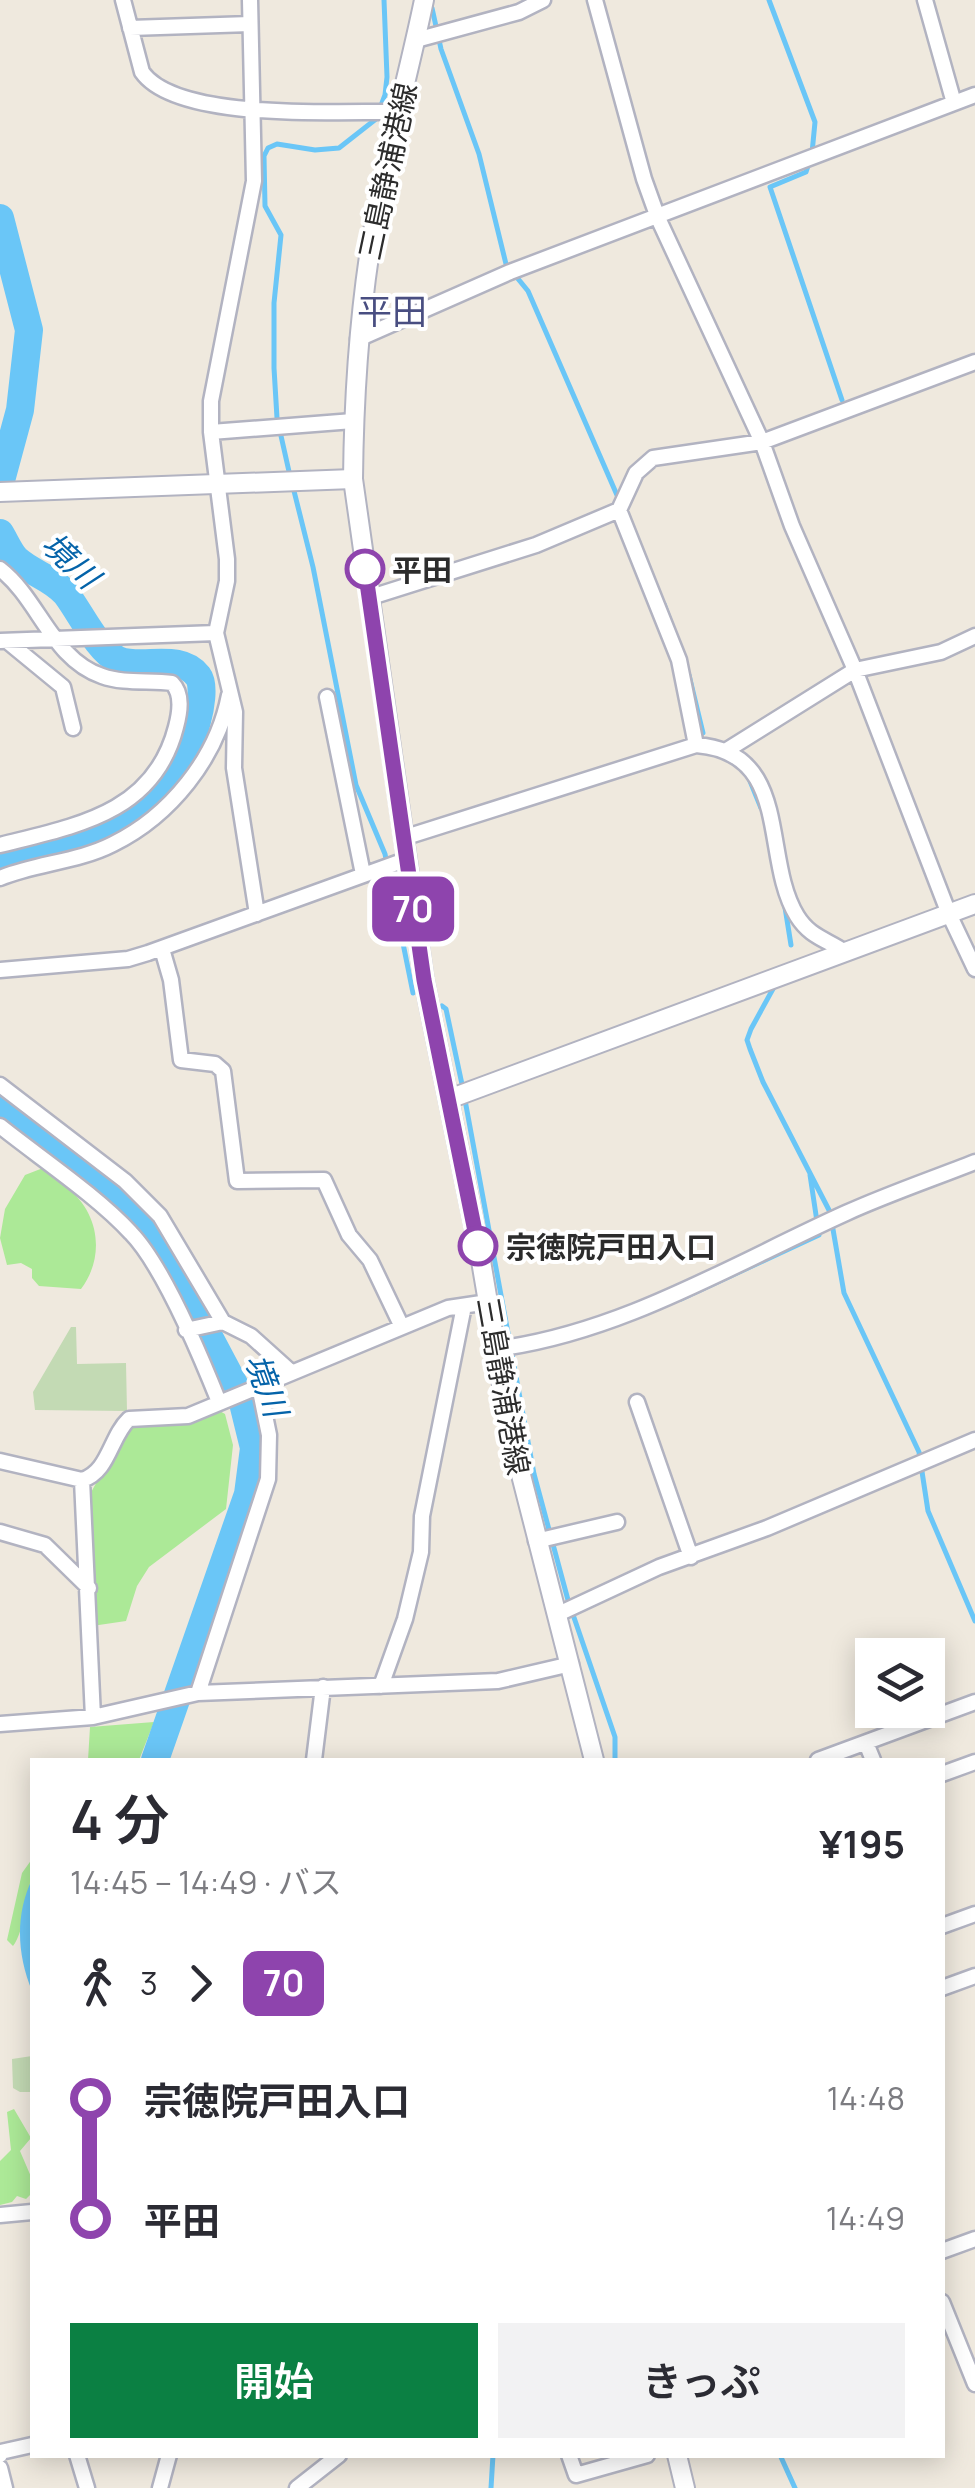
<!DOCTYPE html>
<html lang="ja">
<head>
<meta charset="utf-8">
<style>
  body { margin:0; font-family:Manrope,"Noto Sans JP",sans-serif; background:#f2f2f3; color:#2b2b33; height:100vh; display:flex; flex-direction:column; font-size:38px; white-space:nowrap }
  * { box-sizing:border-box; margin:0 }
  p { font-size:32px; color:#7c7c81 }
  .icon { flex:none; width:55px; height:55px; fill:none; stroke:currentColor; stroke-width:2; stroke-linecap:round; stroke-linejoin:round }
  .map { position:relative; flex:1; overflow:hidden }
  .drawer { position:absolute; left:30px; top:1758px; width:915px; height:700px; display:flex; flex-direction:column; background:#fff; border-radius:0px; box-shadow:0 5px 25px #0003 }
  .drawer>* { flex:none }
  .badge { padding:0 20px; border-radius:15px; font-size:35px; line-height:65px }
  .buttons { position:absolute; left:855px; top:1638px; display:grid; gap:20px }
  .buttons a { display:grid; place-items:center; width:90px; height:90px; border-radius:0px; background:#fff; box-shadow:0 5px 25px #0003; font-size:50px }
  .map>.badge { position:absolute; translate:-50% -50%; box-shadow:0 0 0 5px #fff }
  .legs { display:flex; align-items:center; gap:15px; height:110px; padding:0 40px; font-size:32px }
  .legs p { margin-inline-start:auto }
  .head { display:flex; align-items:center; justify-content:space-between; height:170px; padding:0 40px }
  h1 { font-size:55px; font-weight:600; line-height:75px }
  .cta { display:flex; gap:20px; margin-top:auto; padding:20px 40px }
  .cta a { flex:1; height:115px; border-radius:0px; background:#0b8043; color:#fff; font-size:40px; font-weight:600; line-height:115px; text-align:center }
  .cta a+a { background:#f2f2f3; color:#2b2b33 }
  ul { padding:0 40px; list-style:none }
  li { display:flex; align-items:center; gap:35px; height:120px; font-size:38px }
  li i { display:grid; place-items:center; width:15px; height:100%; margin:0 12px; background:currentColor }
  li i::after { content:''; width:25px; height:25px; margin:-12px; border:8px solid; border-radius:50%; background:#fff }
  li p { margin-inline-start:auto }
  li:first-child i { background:linear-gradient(#0000 50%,currentColor 0) }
  li:last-child i { background:linear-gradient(currentColor 50%,#0000 0) }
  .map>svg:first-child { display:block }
  .green { fill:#ace997 }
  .cemetery { fill:#c3dab4 }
  .water { fill:#6ac6f7 }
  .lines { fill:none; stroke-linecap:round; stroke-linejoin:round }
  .stream { stroke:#6ac6f7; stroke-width:5 }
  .river { stroke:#6ac6f7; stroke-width:28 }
  .minor-casing { stroke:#b2b3c1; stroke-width:19 }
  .tertiary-casing { stroke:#b2b3c1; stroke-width:22 }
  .secondary-casing { stroke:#b2b3c1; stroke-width:22 }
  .minor { stroke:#fff; stroke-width:14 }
  .tertiary { stroke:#fff; stroke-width:18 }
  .secondary { stroke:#fff; stroke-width:18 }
  .line-1-casing { stroke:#fff; stroke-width:22 }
  .line-1 { stroke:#8e44ad; stroke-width:15 }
  .stop-1-dot { fill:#fff; stroke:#8e44ad; stroke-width:5 }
  .labels { text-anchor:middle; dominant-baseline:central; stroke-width:8; stroke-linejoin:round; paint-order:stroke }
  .street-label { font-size:30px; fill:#2c2c2c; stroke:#fff }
  .stop-label { font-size:30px; font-weight:bold; fill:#2c2c2c; stroke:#fff; text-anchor:start }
  .water-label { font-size:32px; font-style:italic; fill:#0463a9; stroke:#fff }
  .quarter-label { font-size:35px; fill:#494e81; stroke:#fff }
</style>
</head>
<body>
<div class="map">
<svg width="975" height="2488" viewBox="0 0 975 2488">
  <rect width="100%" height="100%" fill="#efe9de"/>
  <path class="green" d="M43 1168C50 1177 58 1181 67 1188 100 1213 105 1257 81 1289L39 1286 32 1278V1269L21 1263 7 1265 0 1238 5 1209 25 1175Z
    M218 1410 225 1414 233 1445 226 1509 149 1567 137 1586 126 1621 92 1626 89 1496 126 1429C157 1420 189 1424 218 1410Z
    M154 1722 139 1760H88L90 1727Z
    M32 1859C32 1877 24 1934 13 1946L7 1940 22 1873Z
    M14 2109 31 2138 20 2151 32 2179V2193L26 2199 17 2196 12 2202 0 2205V2161L11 2150 7 2112Z"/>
  <path class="cemetery" d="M71 1327H76L77 1364 126 1363 127 1411 35 1410 33 1392Z
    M32 2056V2099L31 2092H20L13 2088 12 2059Z"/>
  <path class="water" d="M183 1697 158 1760H142L163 1701Z
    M32 1879V1991C17 1954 15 1916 32 1879Z"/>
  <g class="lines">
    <path class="stream" d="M769 0 815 122 812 153
      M432 8 441 49 479 154 506 264 528 291 620 502
      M809 163 806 172 770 187 842 400
      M290 476 277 418 274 368V303L281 235 265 206 264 156 268 148 277 144 315 150 339 148 376 119 385 95 387 77 384 0
      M293 487 313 567 356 785 385 854 413 993
      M664 604 674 631
      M689 675 703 733
      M750 781 761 808
      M784 901 791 945
      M774 987 751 1029 747 1040 750 1049 763 1082 830 1212 844 1293 919 1452 928 1511 975 1621
      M442 1006 446 1009 463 1089
      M465 1100 534 1474 568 1600 615 1737V1760
      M681 1299 819 1235 810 1175
      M780 2455 795 2488
      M491 2488 493 2455"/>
    <path class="river" d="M0 218 29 330 20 410 0 484
      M0 533C5 541 10 553 16 559 31 573 53 578 66 594 80 612 98 651 118 660 141 670 180 652 198 676 205 685 200 710 197 721 172 826 91 839 0 862
      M0 1107 148 1227 164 1252 242 1399 254 1448 248 1494 155 1760"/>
    <defs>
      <path id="minor" d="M123 0 142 72C177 122 341 111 398 112
        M250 0 254 181 211 401V432L227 559V581L216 633 235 712 234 768 257 914
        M595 0 644 179 658 218 762 442 792 526 855 670 949 914 975 969
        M925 0 954 103
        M130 28 250 24
        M416 40 519 12 543 0
        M358 339 510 272 975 95
        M211 432 353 421
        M619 510 679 660 696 745
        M0 569C39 599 52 659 102 676 124 684 149 680 172 683 183 694 180 712 176 727 154 814 75 826 0 845
        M368 598 536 545 619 510 636 473 653 458 762 442 975 362
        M0 641 216 633
        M7 641 63 687 73 728
        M327 697 363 874
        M727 750 855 670 941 652 975 636
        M403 838 696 745C793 752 761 858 797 916 810 937 826 939 845 952
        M0 878C36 863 78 862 113 844 170 816 217 758 229 695
        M162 949 171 980 181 1060 215 1064 223 1071 237 1181 324 1180 349 1235 370 1260 402 1327
        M0 970 128 959 148 953 405 860
        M0 1085 125 1181 160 1216 223 1322 251 1336 291 1372
        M0 1126C40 1158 97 1196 131 1233 163 1266 201 1357 219 1402
        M186 1330 223 1322
        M496 1349C621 1333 733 1264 846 1213 888 1194 932 1179 975 1162
        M637 1402 691 1557
        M0 1461 82 1480C109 1472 110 1437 129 1419L188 1416 448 1308 488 1302
        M82 1480 93 1717
        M0 1532 45 1545 89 1588
        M536 1541 617 1522
        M556 1615 659 1567 767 1528 975 1440
        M381 1686 405 1619 421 1552 422 1516 464 1306
        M198 1693 268 1479 269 1435 259 1386
        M0 1724 93 1717 198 1693 498 1681 571 1664
        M866 1743 873 1760
        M314 1760 323 1687
        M818 1760 975 1702
        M942 1774 975 1762
        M942 1926 975 1914
        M942 1988 975 1976
        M0 2215 32 2212
        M942 2251 975 2239
        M942 2302 975 2384
        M0 2455 1 2452 32 2445
        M77 2455 87 2488
        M569 2455 576 2475 647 2455
        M0 2468 5 2488
        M160 2488 169 2455
        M297 2488 339 2455"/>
      <path id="tertiary" d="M0 492 353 479
        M449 1099 975 904"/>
      <path id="secondary" d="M424 0C411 63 394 125 381 188 361 284 354 380 353 479L424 980 480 1255 510 1432 594 1760
        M677 2455 685 2488"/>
    </defs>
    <use href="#minor" class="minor-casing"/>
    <use href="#tertiary" class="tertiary-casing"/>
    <use href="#secondary" class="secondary-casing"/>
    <use href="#minor" class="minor"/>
    <use href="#tertiary" class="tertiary"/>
    <use href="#secondary" class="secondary"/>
  </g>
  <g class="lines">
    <defs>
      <path id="line-1" d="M365 569 424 980 478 1246"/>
    </defs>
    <use href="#line-1" class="line-1-casing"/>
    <use href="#line-1" class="line-1"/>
  </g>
  <g class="stop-1-dot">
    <circle cx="365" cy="569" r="18"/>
    <circle cx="478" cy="1246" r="18"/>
  </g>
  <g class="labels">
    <g class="street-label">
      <text transform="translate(387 171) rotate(-78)">三島静浦港線</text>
      <text transform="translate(504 1386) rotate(80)">三島静浦港線</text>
    </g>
    <g class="stop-label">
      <text x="392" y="569">平田</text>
      <text x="506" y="1246">宗徳院戸田入口</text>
    </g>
    <g class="water-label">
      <text transform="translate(71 560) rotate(43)">境川</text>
      <text transform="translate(267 1385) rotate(70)">境川</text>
    </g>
    <g class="quarter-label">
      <text x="392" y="311">平田</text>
    </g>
  </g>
</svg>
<div class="buttons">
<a><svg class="icon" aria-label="layers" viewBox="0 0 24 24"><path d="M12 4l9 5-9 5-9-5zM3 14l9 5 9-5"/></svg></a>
</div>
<b class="badge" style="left:413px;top:909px;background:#8e44ad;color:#fff">70</b>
<section class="drawer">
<div class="head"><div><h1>4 分</h1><p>14:45 – 14:49 · バス</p></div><b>¥195</b></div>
<div class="legs"><svg class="icon" aria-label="walk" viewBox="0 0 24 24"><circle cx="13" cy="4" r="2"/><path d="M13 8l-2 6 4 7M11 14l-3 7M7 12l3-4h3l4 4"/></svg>3<svg class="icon" aria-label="forward" viewBox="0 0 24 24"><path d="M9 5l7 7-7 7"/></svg><b class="badge" style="background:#8e44ad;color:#fff">70</b></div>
<ul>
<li><i style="color:#8e44ad"></i><b>宗徳院戸田入口</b><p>14:48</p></li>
<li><i style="color:#8e44ad"></i><b>平田</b><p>14:49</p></li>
</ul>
<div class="cta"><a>開始</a><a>きっぷ</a></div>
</section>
</div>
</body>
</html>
